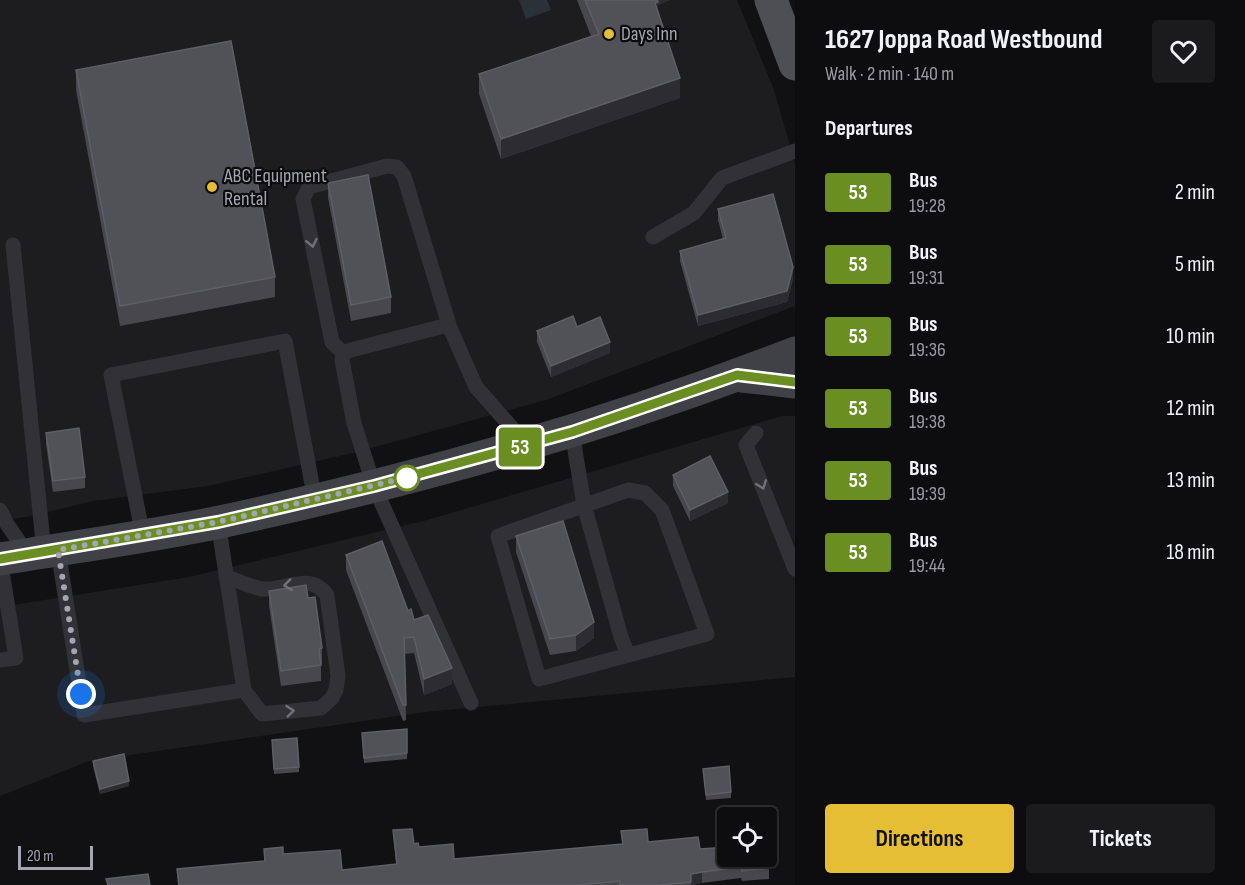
<!DOCTYPE html>
<html lang="en">
<head>
<meta charset="utf-8">
<style>
  body { margin:0; font-family:"Sofia Sans Condensed",sans-serif; background:#1b1a1c; color:#f1f3f6; height:100vh; display:flex; flex-direction:column; font-size:22px; white-space:nowrap }
  * { box-sizing:border-box; margin:0 }
  p { font-size:20px; color:#9a9b9e }
  .icon { flex:none; width:33px; height:33px; fill:none; stroke:currentColor; stroke-width:2; stroke-linecap:round; stroke-linejoin:round }
  .map { position:relative; flex:1; overflow:hidden }
  .panel { display:flex; flex-direction:column; background:#0d0c0e; width:450px }
  .panel>* { flex:none }
  .badge { padding:0 12px; border-radius:4px; font-size:21px; line-height:39px }
  .tools { position:absolute; left:717px; top:807px; display:grid; gap:12px }
  .tools a { display:grid; place-items:center; width:60px; height:60px; border-radius:6px; background:#0d0c0e; box-shadow:0 2px 4px #0004,0 0 0 2px #2d2c2e; font-size:30px }
  .scale { position:absolute; left:18px; bottom:15px; width:75px; box-sizing:border-box; padding-left:6px; border:3px solid #a3a5b2; border-top:0; font-size:16px; line-height:21px; white-space:nowrap; color:#a3a5b2; -webkit-text-stroke:4px #0c0c0d; paint-order:stroke }
  .you { position:absolute; width:30px; height:30px; margin:-15px; border:4px solid #fff; border-radius:50%; background:#1a73e8; box-shadow:0 0 0 9px #1a73e833 }
  .map>.badge { position:absolute; translate:-50% -50%; box-shadow:0 0 0 3px #fff }
  h2 { padding:0 30px; font-size:22px; line-height:54px }
  .round { display:grid; place-items:center; flex:none; width:63px; height:63px; border-radius:6px; background:#1b1a1c }
  .overview { display:flex; align-items:center; justify-content:space-between; height:102px; padding:0 30px }
  h1 { font-size:28px; font-weight:700; line-height:45px }
  .button { display:flex; gap:12px; margin-top:auto; padding:12px 30px }
  .button a { flex:1; height:69px; border-radius:6px; background:#e6be35; color:#111; font-size:24px; font-weight:700; line-height:69px; text-align:center }
  .button a+a { background:#1b1a1c; color:#f1f3f6 }
  ul { padding:0; list-style:none }
  li { display:flex; align-items:center; gap:18px; height:72px; padding:0 30px }
  li div { flex:1 }
  li b { display:block; font-size:22px }
  li em { font-style:normal }
  li .badge { min-width:66px; font-weight:700; text-align:center }
  main { display:flex; flex:1; min-height:0 }
  .map>svg:first-child { display:block }
  .built { fill:#1d1d1f }
  .water { fill:#2b3139 }
  .lines { fill:none; stroke-linecap:round; stroke-linejoin:round }
  .lane { stroke:#323236; stroke-width:15 }
  .secondary { stroke:#404146; stroke-width:33 }
  .primary { stroke:#4e4f55; stroke-width:33 }
  .wall { fill:#47474d }
  .shaded-wall { fill:#2d2d31 }
  .building { fill:#515158; stroke:#5e5e66; stroke-width:1.5 }
  .oneway { stroke:#70717a }
  .line-casing { stroke:#fff; stroke-width:14 }
  .line { stroke:#6b8e23; stroke-width:9 }
  .walk { stroke:#a3a5b2; stroke-width:6; stroke-dasharray:0 10.8 }
  .poi-dot { fill:#e6be35; stroke:#0c0c0d; stroke-width:2 }
  .stop-dot { fill:#fff; stroke:#6b8e23; stroke-width:3 }
  .labels { text-anchor:middle; dominant-baseline:central; stroke-width:4.5; stroke-linejoin:round; paint-order:stroke }
  .poi-label { font-size:20px; fill:#a3a5b2; stroke:#0c0c0d; text-anchor:start }
</style>
</head>
<body>
<main>
<div class="map">
<svg width="795" height="885" viewBox="0 0 795 885">
  <rect width="100%" height="100%" fill="#111012"/>
  <path class="built" d="M0 0H737L774 90 795 163V306L546 400 353 453 208 486 93 501 31 516 0 521Z
    M782 416H795V677L425 712 89 761 0 796V607L189 577 427 520Z"/>
  <path class="water" d="M519 0H547L551 10 526 19Z"/>
  <g class="lines">
    <path class="lane" d="M653 237 694 213 722 178 795 151
      M13 245 44 552
      M343 353 332 342 303 199 309 187 387 166 397 167 404 176 450 328
      M572 432 584 505 621 637 628 655
      M756 433 746 445 795 569
      M628 490 645 493 662 510 707 634 539 679 498 536Z
      M0 510 7 524 28 555
      M143 536 111 375 285 341 315 500
      M58 550 84 715 244 690 218 522
      M226 577C237 580 250 587 262 589 286 591 309 571 327 595L338 676 336 690 332 698 321 708 262 714 244 690
      M0 660 16 658 0 559
      M471 703 374 486 354 423 342 360 343 353 351 350 444 326 450 328 476 387 527 445"/>
    <path class="secondary" d="M742 376 795 382
      M0 559C73 547 147 537 220 522 416 480 608 426 795 353"/>
    <path class="primary" d="M771 0 795 64"/>
  </g>
  <path class="wall" d="M577 0H670L658 5V12L680 98 501 159 479 94V74L591 36Z
    M76 70 275 277V297L120 326 76 90Z
    M328 183 391 297V313L351 321 328 198Z
    M718 209 793 278 787 302 698 326 680 261V251L723 239 718 220Z
    M577 327 610 353 551 377 537 342V331Z
    M46 433 85 477V488L53 492 46 444Z
    M673 475 728 503 690 521 673 486Z
    M516 536 594 638 576 651 550 655 516 552Z
    M346 555 414 620 452 684 424 695 414 653 405 654 406 720 403 721 346 570Z
    M269 591 308 598 322 648V664H321V681L281 686 269 606Z
    M407 729V759L364 763 362 733Z
    M272 745 299 767V772L274 774Z
    M93 761 129 786 100 794 93 766Z
    M703 769 731 792V798L706 800Z
    M393 830 419 847 454 859 622 844 621 831 648 842 700 849 769 868V879L742 881 741 878 702 883 692 885H178L177 869 264 861V849L342 870 396 864Z"/>
  <path class="shaded-wall" d="M652 0H670L658 5V22Z
    M680 78V98L501 159V139Z
    M793 267V278L787 302 698 326V315Z
    M610 342V353L551 377V366Z
    M728 492V503L690 521V510Z
    M594 622V638L576 651V635Z
    M452 668V684L424 695V679Z
    M129 781V786L100 794V789Z
    M702 872V883L691 885V874Z"/>
  <path class="building" d="M585 0H657L658 2 655 3 680 78 501 139 479 74 599 34Z
    M231 41 275 277 120 306 76 70Z
    M368 175 391 297 351 305 328 183Z
    M773 194 793 267 787 291 698 315 680 251 726 238 718 209Z
    M573 316 577 327 600 317 610 342 551 366 537 331Z
    M79 428 85 477 53 481 46 433Z
    M710 456 728 492 690 510 673 475Z
    M563 521 594 622 576 635 550 639 516 536Z
    M382 541 408 611 411 609 414 620 428 615 452 668 424 679 414 637 404 638 406 705H403L346 555Z
    M306 585 308 598 315 597 322 648 319 649 321 665 281 671 269 591Z
    M407 729V753L364 758 362 733Z
    M297 738 299 767 274 769 272 740Z
    M124 754 129 781 100 789 93 761Z
    M729 766 731 792 706 795 703 769Z
    M412 829 414 844 418 843 419 847 453 844 454 859 623 844 621 831 647 829 648 842 698 837 700 849 728 847V856H766L767 840 769 868 742 871 741 867 702 872 691 874V882L659 885H620V881L577 885H179L177 869 265 861 264 849 283 847V854L340 850 342 870 397 864 393 830Z
    M148 874 150 885H108L106 879Z"/>
  <defs><path id="oneway-chevron" d="M-2-3.5L2.5 0L-2 3.5" fill="none" stroke-width="1.6" stroke-linecap="round" stroke-linejoin="round" transform="scale(1.5)"/></defs>
  <g class="oneway">
    <use href="#oneway-chevron" transform="translate(312 243) rotate(78)"/>
    <use href="#oneway-chevron" transform="translate(762 485) rotate(69)"/>
    <use href="#oneway-chevron" transform="translate(288 585) rotate(173)"/>
    <use href="#oneway-chevron" transform="translate(290 711) rotate(-6)"/>
  </g>
  <g class="lines">
    <defs>
      <path id="line" d="M0 559 218 522 374 486 572 432 737 375 795 382"/>
    </defs>
    <use href="#line" class="line-casing"/>
    <use href="#line" class="line"/>
    <path class="walk" d="M81 694 58 550 218 522 418 475 407 478"/>
  </g>
  <g class="poi-dot">
    <circle cx="609" cy="34" r="6"/>
    <circle cx="212" cy="187" r="6"/>
  </g>
  <circle class="stop-dot" cx="407" cy="478" r="12"/>
  <g class="labels">
    <g class="poi-label">
      <text x="621" y="34">Days Inn</text>
      <text x="224" y="176">ABC Equipment<tspan x="224" dy="23">Rental</tspan></text>
    </g>
  </g>
</svg>
<div class="tools">
<a><svg class="icon" aria-label="locate" viewBox="0 0 24 24"><circle cx="12" cy="12" r="6"/><path d="M12 2v4M12 18v4M2 12h4M18 12h4"/></svg></a>
</div>
<div class="scale">20 m</div>
<div class="you" style="left:81px;top:694px"></div>
<b class="badge" style="left:520px;top:447px;background:#6b8e23;color:#fff">53</b>
</div>
<section class="panel">
<div class="overview"><div><h1>1627 Joppa Road Westbound</h1><p>Walk · 2 min · 140 m</p></div><a class="round"><svg class="icon" aria-label="heart" viewBox="0 0 24 24"><path d="M12 20l-8-8c-3-5 5-10 8-4 3-6 11-1 8 4z"/></svg></a></div>
<h2>Departures</h2>
<ul>
<li><span class="badge" style="background:#6b8e23;color:#fff">53</span><div><b>Bus</b><p>19:28</p></div><em>2 min</em></li>
<li><span class="badge" style="background:#6b8e23;color:#fff">53</span><div><b>Bus</b><p>19:31</p></div><em>5 min</em></li>
<li><span class="badge" style="background:#6b8e23;color:#fff">53</span><div><b>Bus</b><p>19:36</p></div><em>10 min</em></li>
<li><span class="badge" style="background:#6b8e23;color:#fff">53</span><div><b>Bus</b><p>19:38</p></div><em>12 min</em></li>
<li><span class="badge" style="background:#6b8e23;color:#fff">53</span><div><b>Bus</b><p>19:39</p></div><em>13 min</em></li>
<li><span class="badge" style="background:#6b8e23;color:#fff">53</span><div><b>Bus</b><p>19:44</p></div><em>18 min</em></li>
</ul>
<div class="button"><a>Directions</a><a>Tickets</a></div>
</section>
</main>
</body>
</html>
